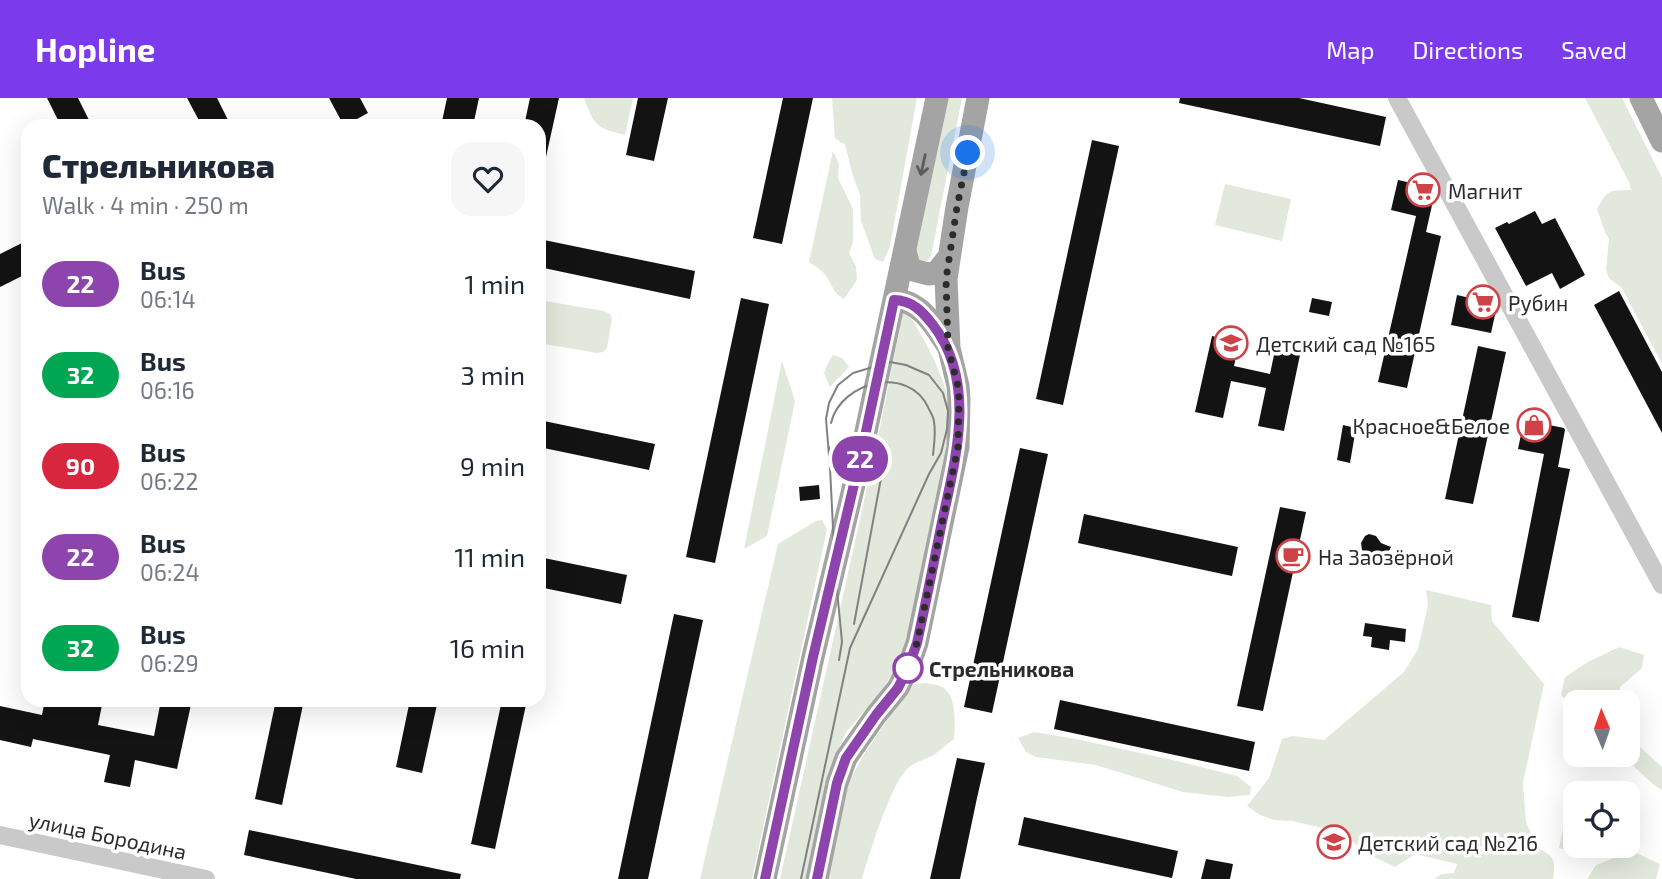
<!DOCTYPE html>
<html lang="en">
<head>
<meta charset="utf-8">
<style>
  body { margin:0; font-family:"Exo 2",sans-serif; background:#f6f6f7; color:#1f2937; height:100vh; display:flex; flex-direction:column; font-size:26px; white-space:nowrap }
  * { box-sizing:border-box; margin:0 }
  p { font-size:23px; color:#747a83 }
  .icon { flex:none; width:38px; height:38px; fill:none; stroke:currentColor; stroke-width:2; stroke-linecap:round; stroke-linejoin:round }
  .map { position:relative; flex:1; overflow:hidden }
  .side { position:absolute; left:21px; top:21px; width:525px; height:588px; display:flex; flex-direction:column; background:#fff; border-radius:21px; box-shadow:0 7px 28px #0002 }
  .side>* { flex:none }
  .badge { padding:0 14px; border-radius:23px; font-size:24px; line-height:46px }
  .needle { width:46px; rotate:358deg }
  .tools { position:absolute; left:1563px; top:592px; display:grid; gap:14px }
  .tools a { display:grid; place-items:center; width:77px; height:77px; border-radius:14px; background:#fff; box-shadow:0 7px 28px #0002; font-size:35px }
  .you { position:absolute; width:35px; height:35px; margin:-18px; border:5px solid #fff; border-radius:50%; background:#1a73e8; box-shadow:0 0 0 10px #1a73e833 }
  .map>.badge { position:absolute; translate:-50% -50%; box-shadow:0 0 0 4px #fff }
  .round { display:grid; place-items:center; flex:none; width:74px; height:74px; border-radius:21px; background:#f6f6f7 }
  .headline { display:flex; align-items:center; justify-content:space-between; height:119px; padding:0 21px }
  h1 { font-size:33px; font-weight:800; line-height:52px }
  ul { padding:0; list-style:none }
  li { display:flex; align-items:center; gap:21px; height:91px; padding:0 21px }
  li div { flex:1 }
  li b { display:block; font-size:26px }
  li em { font-style:normal }
  li .badge { min-width:77px; font-weight:700; text-align:center }
  header { display:flex; align-items:center; gap:42px; box-sizing:border-box; height:98px; padding:0 35px; background:#7c3aed; color:#fff }
  header strong { font-size:33px }
  nav { display:flex; gap:38px; margin-inline-start:auto; font-size:24px }
  .map>svg:first-child { display:block }
  .green { fill:#e2e8dc }
  .building { fill:#131313 }
  .lines { fill:none; stroke-linecap:round; stroke-linejoin:round }
  .minor { stroke:#c9c9c9; stroke-width:18 }
  .major { stroke:#a4a4a4; stroke-width:23 }
  .tram { stroke:#818181; stroke-width:2 }
  .oneway { stroke:#5c5c5c }
  .line-casing { stroke:#fff; stroke-width:16 }
  .line { stroke:#8e44ad; stroke-width:10 }
  .walk { stroke:#2c2c2c; stroke-width:7; stroke-dasharray:0 12.6 }
  .stop-dot { fill:#fff; stroke:#8e44ad; stroke-width:3.5 }
  .labels { text-anchor:middle; dominant-baseline:central; stroke-width:7; stroke-linejoin:round; paint-order:stroke }
  .poi-label { font-size:21px; fill:#2c2c2c; stroke:#fff; text-anchor:start }
  .stop-label { font-size:21px; font-weight:bold; fill:#2c2c2c; stroke:#fff; text-anchor:start }
  .street-label { font-size:21px; fill:#2c2c2c; stroke:#fff }
</style>
</head>
<body>
<header>
<strong>Hopline</strong>
<nav><a>Map</a><a>Directions</a><a>Saved</a></nav>
</header>
<div class="map">
<svg width="1662" height="781" viewBox="0 0 1662 781">
  <rect width="100%" height="100%" fill="#fff"/>
  <path class="green" d="M584 0H633L625 37C596 30 594 27 584 0Z
    M832 0H917L890 148 883 164 875 161 861 123 860 97 852 75 845 46 842 45 835 40Z
    M947 0H962L931 158 927 163 919 164 915 163 916 143Z
    M1585 0H1622L1662 80V266L1622 190 1609 180 1606 172 1609 141 1605 134 1597 111C1609 90 1609 93 1631 92L1629 84Z
    M833 53 839 66 838 80 853 111V144L849 155 856 169 857 182 844 201C832 193 835 192 828 181 824 174 817 169 809 164Z
    M1225 86 1291 101 1282 143 1215 127Z
    M539 202 604 213 610 216 612 221 607 250 603 254 597 255 539 245Z
    M903 214 908 215C929 249 949 285 952 326L910 532 895 571 884 589 845 636 834 662 808 781H780L876 349Z
    M833 257 842 260 849 269 830 289 824 275 828 265Z
    M782 263 795 303 767 438 744 451Z
    M822 422 827 431 752 781H700L778 446 816 423Z
    M1426 492 1491 507 1492 523 1544 586 1523 685 1526 724 1532 737V746C1551 759 1557 756 1553 781H1434L1442 776 1454 775 1457 766 1415 756 1395 769 1374 759 1376 750 1356 747 1345 735 1292 723 1274 722 1260 717 1247 708 1269 680 1282 641 1293 638 1324 642 1404 574 1418 551 1428 507Z
    M1619 549 1644 557 1642 570 1620 589 1618 604H1575V613L1561 597 1565 579 1588 564Z
    M926 585C931 586 940 587 944 590 957 600 955 627 954 641 947 646 940 653 932 658 924 662 915 664 908 670 891 685 869 757 862 781H828L849 683 865 655 900 603 914 586Z
    M1034 634 1076 641 1177 663 1237 678 1251 689 1250 697 1228 699 1183 694 1096 667 1036 659 1026 654 1018 640Z
    M1628 634 1641 650 1662 669V692L1654 687 1620 656H1628Z
    M1571 693 1578 695H1575V747H1598L1595 758 1559 750Z
    M1632 753 1660 766 1656 781H1587L1596 767Z"/>
  <path class="building" d="M47 0H78L89 22 77 28H61Z
    M187 0H217L231 28H202Z
    M329 0H360L368 15 344 28Z
    M447 0H479L473 28H441Z
    M530 0H559L544 68H539V28H524Z
    M638 0H668L654 63 626 57Z
    M783 0H813L782 146 753 140Z
    M1180 0H1299L1386 19 1380 48 1179 5Z
    M1092 42 1119 48 1063 307 1036 301Z
    M1398 82 1433 90 1435 94 1426 134 1441 138 1407 290 1378 284 1416 118 1391 112Z
    M1535 113 1542 126 1555 120 1585 177 1560 191 1552 175 1526 188 1495 130 1507 124 1509 126Z
    M539 141 695 173 690 201 539 169Z
    M28 142V175L0 189V156Z
    M1619 193 1662 274V335L1594 207Z
    M1457 197 1496 206 1497 208 1491 235 1451 227Z
    M741 200 769 206 715 465 686 459Z
    M1312 200 1332 204 1329 218 1309 214Z
    M1212 238 1239 244 1234 268 1270 276 1275 252 1300 257 1284 333 1258 328 1266 290 1231 283 1223 320 1195 314Z
    M1478 248 1506 254 1473 406 1445 401Z
    M539 322 655 346 649 372 539 349Z
    M1524 322 1564 330 1565 332 1558 369 1570 371 1539 524 1512 519 1544 356 1518 351Z
    M1343 327 1356 330 1350 365 1337 362Z
    M1020 350 1048 356 992 615 964 609Z
    M819 387 820 401 800 403 799 389Z
    M1280 409 1306 414 1263 613 1237 608Z
    M1084 416 1238 449 1232 478 1078 445Z
    M1369 436 1376 438 1381 445 1391 449 1386 459 1376 456 1369 457 1362 452 1361 445 1365 438Z
    M539 459 627 477 621 506 539 489Z
    M674 516 703 522 648 781H618Z
    M1365 525 1406 531 1405 544 1390 542 1389 552 1371 549 1372 539 1363 538Z
    M45 602H103L98 627 154 638 161 602H192L177 671 135 662 130 689 104 684 110 657 33 641 31 649 0 642V608L42 617Z
    M276 602H304L282 707 255 701Z
    M410 602H438L422 675 396 669Z
    M502 602H527L495 751 471 746Z
    M1060 602 1255 644 1249 673 1054 631Z
    M957 660 985 665 977 700 960 781H930Z
    M1024 719 1178 753 1172 780 1018 747Z
    M249 732 461 776 460 781H356L244 757Z
    M1206 761 1233 766 1230 781H1201Z"/>
  <g class="lines">
    <path class="minor" d="M1397 0 1662 487
      M0 737 206 781"/>
    <path class="major" d="M1641 0 1662 43
      M905 153 909 168 913 172 928 176 936 175 949 159
      M894 202C921 202 936 230 949 250
      M765 781 813 559 861 357 937 0
      M817 781 837 685 846 660 876 617 898 590 908 570 917 545 958 349 959 301 958 288 949 250 946 181 957 109 978 0"/>
    <path class="tram" d="M831 325C841 283 908 267 928 309 930 314 934 319 934 324 936 334 934 347 933 357
      M829 349 835 471 842 544 839 562
      M854 526 884 364
      M801 781 850 550 929 376 941 355 947 331 948 313 943 295 929 277 906 267 890 264 853 275 838 287 829 305 826 321 829 358"/>
  </g>
  <defs><path id="oneway-shaft" d="M-6 0H5M1.5-3L5.5 0L1.5 3" fill="none" stroke-width="1.6" stroke-linecap="round" stroke-linejoin="round" transform="scale(1.75)"/></defs>
  <use class="oneway" href="#oneway-shaft" transform="translate(923 67) rotate(102)"/>
  <g class="lines">
    <defs>
      <path id="line" d="M765 781 813 559 861 357 894 202C912 202 923 214 933 227 977 284 956 359 942 424 934 464 926 504 917 545L908 570 898 590 876 617 846 660 837 685 817 781"/>
    </defs>
    <use href="#line" class="line-casing"/>
    <use href="#line" class="line"/>
    <path class="walk" d="M908 570 917 545 958 349 959 301 958 288 948 250 946 181 957 109 968 55"/>
  </g>
  <defs>
    <symbol id="supermarket-ring" viewBox="-11 -11 22 22"><circle r="9.5" fill="#fff" stroke="#ce4348" stroke-width="1.5"/><path d="M-6-5.5h2.5l.6 2H6L4.5 2H-2.5L-4.4-4H-6ZM-1.5 3.2a1.3 1.3 0 1 0 .1 0ZM3 3.2a1.3 1.3 0 1 0 .1 0Z" fill="#ce4348"/></symbol>
    <symbol id="school-ring" viewBox="-11 -11 22 22"><circle r="9.5" fill="#fff" stroke="#ce4348" stroke-width="1.5"/><path d="M0-5L7-2L0 1L-7-2ZM-4 1L0 2.5L4 1V4Q0 6-4 4Z" fill="#ce4348"/></symbol>
    <symbol id="shop-ring" viewBox="-11 -11 22 22"><circle r="9.5" fill="#fff" stroke="#ce4348" stroke-width="1.5"/><path d="M-5-2.5h2.3a2.7 3.5 0 0 1 5.4 0H5L5.5 6h-11ZM-1.5-2.5h3a1.5 2.3 0 0 0-3 0Z" fill="#ce4348"/></symbol>
    <symbol id="cafe-ring" viewBox="-11 -11 22 22"><circle r="9.5" fill="#fff" stroke="#ce4348" stroke-width="1.5"/><path d="M-5.5-4.5H6V0H3Q3 3.5 0 3.5H-2.5Q-5.5 3.5-5.5 0ZM3-3.2v2h1.7v-2ZM-6 4.5H4V6H-6Z" fill="#ce4348"/></symbol>
  </defs>
  <g fill-rule="evenodd">
    <use href="#supermarket-ring" x="1404" y="73" width="38" height="38"/>
    <use href="#supermarket-ring" x="1464" y="185" width="38" height="38"/>
    <use href="#school-ring" x="1212" y="226" width="38" height="38"/>
    <use href="#shop-ring" x="1515" y="308" width="38" height="38"/>
    <use href="#cafe-ring" x="1274" y="439" width="38" height="38"/>
    <use href="#school-ring" x="1315" y="725" width="38" height="38"/>
  </g>
  <circle class="stop-dot" cx="908" cy="570" r="14"/>
  <g class="labels">
    <g class="poi-label">
      <text x="1448" y="92">Магнит</text>
      <text x="1508" y="204">Рубин</text>
      <text x="1256" y="245">Детский сад №165</text>
      <text x="1510" y="327" text-anchor="end">Красное&amp;Белое</text>
      <text x="1318" y="458">На Заозёрной</text>
      <text x="1358" y="744">Детский сад №216</text>
    </g>
    <g class="stop-label">
      <text x="929" y="570">Стрельникова</text>
    </g>
    <g class="street-label">
      <text transform="translate(108 737) rotate(12)">улица Бородина</text>
    </g>
  </g>
</svg>
<div class="tools">
<a><svg class="needle" viewBox="-14 -14 28 28"><path d="M0-13l5 13h-10z" fill="#e53935"/><path d="M0 13l5-13h-10z" fill="#747a83"/></svg></a>
<a><svg class="icon" aria-label="locate" viewBox="0 0 24 24"><circle cx="12" cy="12" r="6"/><path d="M12 2v4M12 18v4M2 12h4M18 12h4"/></svg></a>
</div>
<div class="you" style="left:968px;top:55px"></div>
<b class="badge" style="left:860px;top:361px;background:#8e44ad;color:#fff">22</b>
<section class="side">
<div class="headline"><div><h1>Стрельникова</h1><p>Walk · 4 min · 250 m</p></div><a class="round"><svg class="icon" aria-label="heart" viewBox="0 0 24 24"><path d="M12 20l-8-8c-3-5 5-10 8-4 3-6 11-1 8 4z"/></svg></a></div>
<ul>
<li><span class="badge" style="background:#8e44ad;color:#fff">22</span><div><b>Bus</b><p>06:14</p></div><em>1 min</em></li>
<li><span class="badge" style="background:#00a651;color:#fff">32</span><div><b>Bus</b><p>06:16</p></div><em>3 min</em></li>
<li><span class="badge" style="background:#d7263d;color:#fff">90</span><div><b>Bus</b><p>06:22</p></div><em>9 min</em></li>
<li><span class="badge" style="background:#8e44ad;color:#fff">22</span><div><b>Bus</b><p>06:24</p></div><em>11 min</em></li>
<li><span class="badge" style="background:#00a651;color:#fff">32</span><div><b>Bus</b><p>06:29</p></div><em>16 min</em></li>
</ul>
</section>
</div>
</body>
</html>
